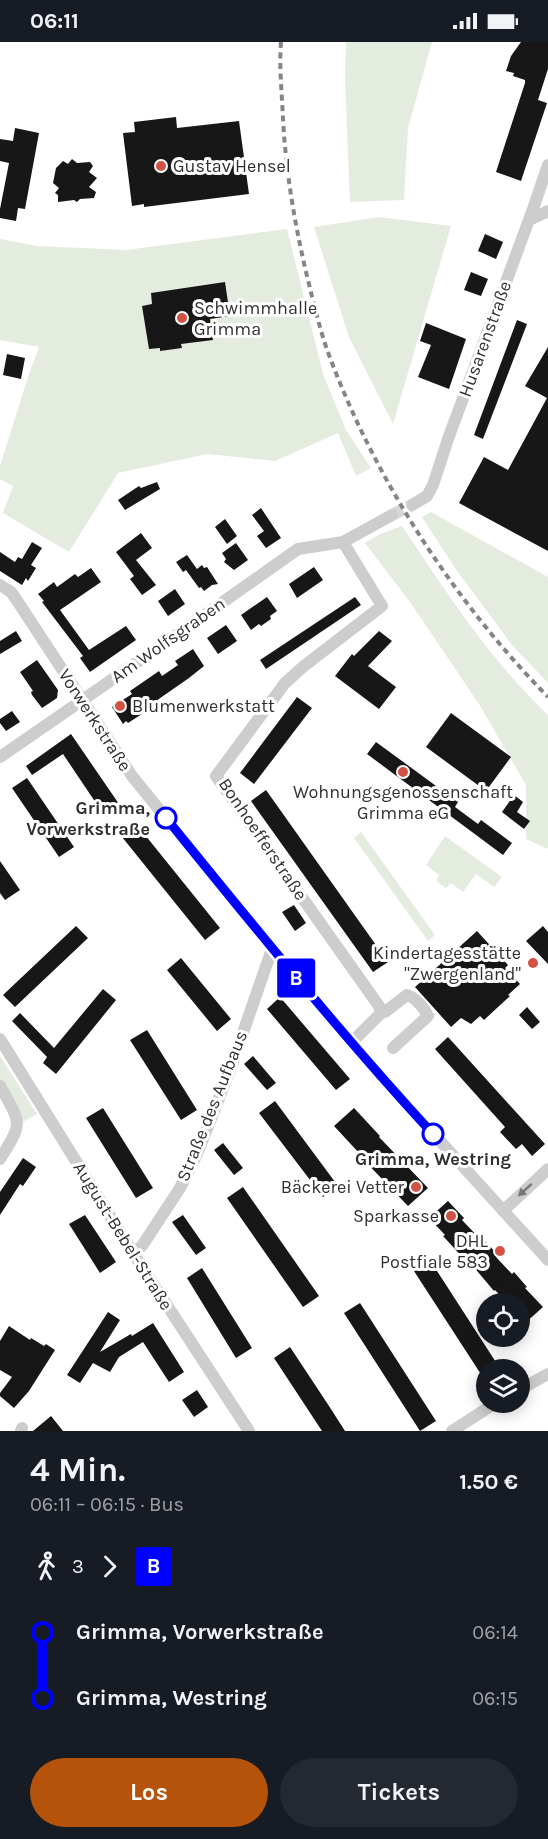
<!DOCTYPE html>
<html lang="de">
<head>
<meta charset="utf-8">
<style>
  body { margin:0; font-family:Karla,sans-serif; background:#242831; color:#f1f3f6; height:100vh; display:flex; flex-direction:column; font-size:22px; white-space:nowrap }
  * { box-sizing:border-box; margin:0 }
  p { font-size:20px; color:#9ea1a6 }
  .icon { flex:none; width:33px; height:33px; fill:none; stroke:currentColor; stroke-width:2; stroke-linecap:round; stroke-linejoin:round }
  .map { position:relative; height:1389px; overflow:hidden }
  .side { display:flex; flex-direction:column; background:#171b24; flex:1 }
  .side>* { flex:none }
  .badge { padding:0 12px; border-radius:4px; font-size:21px; line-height:39px }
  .fabs { position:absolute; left:476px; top:1251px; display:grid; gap:12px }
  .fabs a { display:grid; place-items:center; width:54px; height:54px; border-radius:50%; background:#171b24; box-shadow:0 3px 15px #0003; font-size:30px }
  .map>.badge { position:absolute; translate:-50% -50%; box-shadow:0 0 0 3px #fff }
  .legs { display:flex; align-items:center; gap:9px; height:66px; padding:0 30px; font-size:20px }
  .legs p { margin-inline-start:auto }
  .headline { display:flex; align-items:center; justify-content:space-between; height:102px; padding:0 30px }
  h1 { font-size:33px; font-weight:700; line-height:45px }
  .primary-button { display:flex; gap:12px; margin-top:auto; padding:12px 30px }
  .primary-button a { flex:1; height:69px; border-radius:36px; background:#b45309; color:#fff; font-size:24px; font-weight:700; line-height:69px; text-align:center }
  .primary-button a+a { background:#242831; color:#f1f3f6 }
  ul { padding:0 30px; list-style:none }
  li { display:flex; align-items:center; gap:21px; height:66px; font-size:22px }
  li i { display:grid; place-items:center; width:9px; height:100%; margin:0 8px; background:currentColor }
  li i::after { content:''; width:15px; height:15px; margin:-8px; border:4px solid; border-radius:50%; background:#171b24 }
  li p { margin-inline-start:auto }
  li:first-child i { background:linear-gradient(#0000 50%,currentColor 0) }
  li:last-child i { background:linear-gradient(currentColor 50%,#0000 0) }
  .status { display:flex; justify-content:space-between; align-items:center; height:42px; padding:0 30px; background:#171b24; direction:ltr }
  .status svg { height:16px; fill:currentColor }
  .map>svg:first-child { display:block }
  .green { fill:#e4ebdf }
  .building { fill:#171717 }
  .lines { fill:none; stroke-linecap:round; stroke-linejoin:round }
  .minor-tunnel { stroke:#d6d6d6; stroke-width:12; stroke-dasharray:12 6; stroke-linecap:butt }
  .minor { stroke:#cdcdcd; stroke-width:12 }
  .rail { stroke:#858585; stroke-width:4; stroke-dasharray:6 4.5; stroke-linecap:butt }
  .oneway { fill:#777 }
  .line-1-casing { stroke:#fff; stroke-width:14 }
  .line-1 { stroke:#00f; stroke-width:9 }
  .poi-dot { fill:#d25346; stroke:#fff; stroke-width:2 }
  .stop-1-dot { fill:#fff; stroke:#00f; stroke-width:3 }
  .labels { text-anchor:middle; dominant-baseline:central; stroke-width:6; stroke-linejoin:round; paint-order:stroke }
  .poi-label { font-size:18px; fill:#303030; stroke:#fff; text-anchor:end }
  .street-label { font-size:18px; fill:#303030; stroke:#fff }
  .stop-label { font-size:18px; font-weight:bold; fill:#303030; stroke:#fff; text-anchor:end }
</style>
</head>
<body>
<div class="status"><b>06:11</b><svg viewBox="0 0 49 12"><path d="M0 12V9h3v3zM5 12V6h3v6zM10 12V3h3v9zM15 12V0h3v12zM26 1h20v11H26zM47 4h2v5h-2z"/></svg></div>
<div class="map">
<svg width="548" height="1389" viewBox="0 0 548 1389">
  <rect width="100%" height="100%" fill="#fff"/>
  <path class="green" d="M346 0H432L408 86 404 158 350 160 345 36Z
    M379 175 451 184 393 382 349 295 314 185Z
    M287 187 323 332 346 388 371 426 356 434 338 391 275 419 207 412 118 431 69 510 3 471 13 444 0 437V424L29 332 39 305 0 298V197L37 204 126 208Z
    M431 470 548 535V641L512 603 455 526 422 475Z
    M402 484C446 550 490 618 548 673V807L526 797V743L479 662 410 560 365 501 380 492Z
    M361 790 435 893 428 899 354 796Z
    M445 794 502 835 494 845 476 832 463 850 451 841 446 846 436 839 439 833 426 823Z
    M0 1014 37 1072 23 1080 0 1038Z"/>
  <path class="building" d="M521 0H548V27L538 58 547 61 521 139 496 130 525 41V38L513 34 514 31 506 29 511 14Z
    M176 75 177 86 239 79 249 152 144 165V162L132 164 123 91 135 90 134 80Z
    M15 86 39 91 25 167 18 166 16 179 0 176V167L9 121 0 119V97L13 99Z
    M72 117 77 121 90 120 93 124 89 130 97 136 89 145 96 150 94 156 80 157 77 160 74 158 58 160V153L55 151 59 146 53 141 56 126 63 119 68 122Z
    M485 192 503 200 496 217 478 209Z
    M471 230 488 237 481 254 464 248Z
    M225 240 230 274 210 277 213 298 181 302 182 306 160 309V306L149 307 142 264 152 262 151 251Z
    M517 278 527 282 483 397 474 393Z
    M426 281 466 297 449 347 418 335 431 303 420 299Z
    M548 305V509L459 461 484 415 508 428 547 356 525 344Z
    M7 312 25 316 21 337 3 333Z
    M157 440 160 447 125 468 118 458 139 444 141 446Z
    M261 466 281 496 266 506 257 494 264 489 252 473Z
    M225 477 237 494 227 502 215 485Z
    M141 491 152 506 136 518 156 543 142 553 130 537 134 534 116 510Z
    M32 500 42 506 31 523 36 526 28 539 26 536 22 543 0 529V510L15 520 18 515 22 517Z
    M236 501 248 518 234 528 224 520 226 517 222 511Z
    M187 513 197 527 202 523 204 526 207 525 218 542 212 543 204 549 201 545 199 546 186 528 183 530 176 520Z
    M314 525 323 538 297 556 289 542Z
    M91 526 101 540 60 568 89 608 126 584 136 598 90 630 80 616 83 614 42 560 44 559 38 552 54 540 57 545 75 532 78 535Z
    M175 547 185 562 168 574 158 559Z
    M267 555 277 569 270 574 271 577 261 584 259 582 251 588 241 573Z
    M355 555 361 563 266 627 260 618Z
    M226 583 237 599 218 612 207 596Z
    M16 589 22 599 0 612V599Z
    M379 589 392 599 368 624 396 645 379 667 335 634 352 612 354 614Z
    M193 607 204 624 189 636 143 668 145 670 128 681 126 679 123 682 112 665 132 652 130 649 159 629 162 634 178 623 175 619Z
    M37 618 58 648 57 656 42 666 32 653 31 650 33 649 20 630Z
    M297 655 312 666 254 742 240 731Z
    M12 669 20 680 6 689 0 681V677Z
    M451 671 511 715 486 749 426 705Z
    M71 692 119 762 104 773 63 712 32 733 26 724Z
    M376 700 458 760 455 765 478 782 481 778 512 801 503 813 367 712Z
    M27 736 74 805 59 815 12 746Z
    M266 748 388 920 373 930 251 759Z
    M514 753 523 760 517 770 530 779 524 787 502 770Z
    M137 783 220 886 205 898 122 795Z
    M0 819 20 848 5 858 0 851Z
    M294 863 306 881 295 889 282 870Z
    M76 884 88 896 15 965 3 953Z
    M543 884 548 890V922L526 899Z
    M477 889 508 923 505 926 520 942 508 953 510 954 484 978 480 974 471 982 461 976 451 985 415 945Z
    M181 916 231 977 217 989 167 928Z
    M103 947 116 958 56 1032 43 1021 47 1015 12 979 20 971 54 1006Z
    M280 955 350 1037 336 1048 267 967Z
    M527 965 540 980 532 987 519 973Z
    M147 988 197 1068 181 1078 130 998Z
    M448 995 545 1102 532 1114 522 1102 516 1107 500 1090 505 1085 435 1007Z
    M253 1014 276 1041 267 1048 244 1022Z
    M275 1059 338 1144 323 1155 259 1071Z
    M103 1066 153 1146 136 1156 86 1076Z
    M354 1066 380 1094 379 1095 428 1146 408 1164 359 1113 360 1112 334 1084Z
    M223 1101 243 1126 234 1133 214 1108Z
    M23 1116 36 1125 23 1144 20 1142 0 1173V1150Z
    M243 1145 319 1254 303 1265 227 1156Z
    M448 1159 464 1176 462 1178 483 1200 485 1199 498 1213 496 1215 512 1232 514 1230 527 1245 525 1246 543 1265 524 1282 519 1277V1262H508L495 1248 494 1249 467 1217 465 1218 443 1194 445 1193 429 1176Z
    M85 1173 116 1220 100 1231 69 1182Z
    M183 1173 206 1206 196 1213 172 1180Z
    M428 1215 501 1328H486V1340L412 1226Z
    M202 1226 252 1306 236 1316 187 1236Z
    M360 1261 436 1379 420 1389 344 1271Z
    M108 1270 120 1278 100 1310 131 1292 132 1294 153 1281 184 1330 169 1340 143 1300 119 1315 110 1330 93 1321 80 1341 67 1333Z
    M9 1284 30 1298 31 1296 44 1304 46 1302 55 1308 29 1349 14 1366 0 1354V1351L12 1335 0 1328V1299Z
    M290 1305 329 1364 345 1389H322L274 1316Z
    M197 1348 208 1365 194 1375 182 1358Z
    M51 1374 63 1389H33Z"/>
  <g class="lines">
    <path class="minor-tunnel" d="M392 473 412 463"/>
    <path class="minor" d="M529 178 548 169
      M412 463 427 454 433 443 448 397 533 167 548 123
      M343 500 382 564 304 624 285 641 216 734 379 964 381 971
      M0 543 11 550 16 557 132 734 272 907 351 1001 548 1218
      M0 715 165 601 298 507 343 500 392 473
      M0 997 133 1211 249 1389
      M351 1001 381 971 385 970 407 953C415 955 425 967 428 974L393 1006
      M0 1044C21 1082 24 1079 0 1117
      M503 1169 548 1127
      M133 1211 142 1204 180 1146 197 1112 230 1028 272 907
      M519 1348 548 1332
      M21 1389 22 1386
      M452 1389 497 1360"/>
    <path class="rail" d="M281 0C279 25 282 52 283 77 286 130 294 178 306 230 313 258 319 286 329 313 376 439 454 559 548 655"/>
  </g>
  <defs><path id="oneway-solid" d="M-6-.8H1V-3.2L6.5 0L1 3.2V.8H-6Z" transform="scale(1.5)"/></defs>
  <use class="oneway" href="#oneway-solid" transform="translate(525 1148) rotate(138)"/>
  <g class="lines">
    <defs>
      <path id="line-1" d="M166 776C253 883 339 990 433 1092"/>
    </defs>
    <use href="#line-1" class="line-1-casing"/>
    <use href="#line-1" class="line-1"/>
  </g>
  <g class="poi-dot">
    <circle cx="161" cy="124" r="6"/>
    <circle cx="182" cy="276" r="6"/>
    <circle cx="120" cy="664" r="6"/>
    <circle cx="403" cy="730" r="6"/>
    <circle cx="533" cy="921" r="6"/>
    <circle cx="416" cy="1145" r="6"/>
    <circle cx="451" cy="1174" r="6"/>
    <circle cx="500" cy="1209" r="6"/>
  </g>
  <g class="stop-1-dot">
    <circle cx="166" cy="776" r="10"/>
    <circle cx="433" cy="1092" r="10"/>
  </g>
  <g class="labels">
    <g class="poi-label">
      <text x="173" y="124" text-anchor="start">Gustav Hensel</text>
      <text x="194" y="266" text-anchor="start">Schwimmhalle<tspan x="194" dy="21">Grimma</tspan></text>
      <text x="132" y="664" text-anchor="start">Blumenwerkstatt</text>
      <text x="403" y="750" text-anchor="middle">Wohnungsgenossenschaft<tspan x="403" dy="21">Grimma eG</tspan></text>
      <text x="521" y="911">Kindertagesstätte<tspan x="521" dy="21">"Zwergenland"</tspan></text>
      <text x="404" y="1145">Bäckerei Vetter</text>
      <text x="439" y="1174">Sparkasse</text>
      <text x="488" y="1199">DHL<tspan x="488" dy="21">Postfiale 583</tspan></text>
    </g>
    <g class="street-label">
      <text transform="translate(485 297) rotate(-70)">Husarenstraße</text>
      <text transform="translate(168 598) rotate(-35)">Am Wolfsgraben</text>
      <text transform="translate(95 678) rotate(57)">Vorwerkstraße</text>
      <text transform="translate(263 797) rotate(56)">Bonhoefferstraße</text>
      <text transform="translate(212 1064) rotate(-68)">Straße des Aufbaus</text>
      <text transform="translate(123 1194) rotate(58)">August-Bebel-Straße</text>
    </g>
    <g class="stop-label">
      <text x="150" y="766">Grimma,<tspan x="150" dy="21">Vorwerkstraße</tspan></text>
      <text x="433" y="1117" text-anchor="middle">Grimma, Westring</text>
    </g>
  </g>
</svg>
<div class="fabs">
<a><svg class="icon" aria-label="locate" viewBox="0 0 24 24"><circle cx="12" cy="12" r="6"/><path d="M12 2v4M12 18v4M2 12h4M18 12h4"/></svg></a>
<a><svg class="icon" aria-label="layers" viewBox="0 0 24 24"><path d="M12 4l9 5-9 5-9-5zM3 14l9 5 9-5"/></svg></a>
</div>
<b class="badge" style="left:296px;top:936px;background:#00f;color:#fff">B</b>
</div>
<section class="side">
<div class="headline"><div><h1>4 Min.</h1><p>06:11 – 06:15 · Bus</p></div><b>1.50 €</b></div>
<div class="legs"><svg class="icon" aria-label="walk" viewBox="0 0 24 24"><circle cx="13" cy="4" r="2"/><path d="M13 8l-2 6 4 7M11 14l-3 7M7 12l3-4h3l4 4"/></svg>3<svg class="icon" aria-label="forward" viewBox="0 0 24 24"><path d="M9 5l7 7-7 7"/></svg><b class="badge" style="background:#00f;color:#fff">B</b></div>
<ul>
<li><i style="color:#00f"></i><b>Grimma, Vorwerkstraße</b><p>06:14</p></li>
<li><i style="color:#00f"></i><b>Grimma, Westring</b><p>06:15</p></li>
</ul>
<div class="primary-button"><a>Los</a><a>Tickets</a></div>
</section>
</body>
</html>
